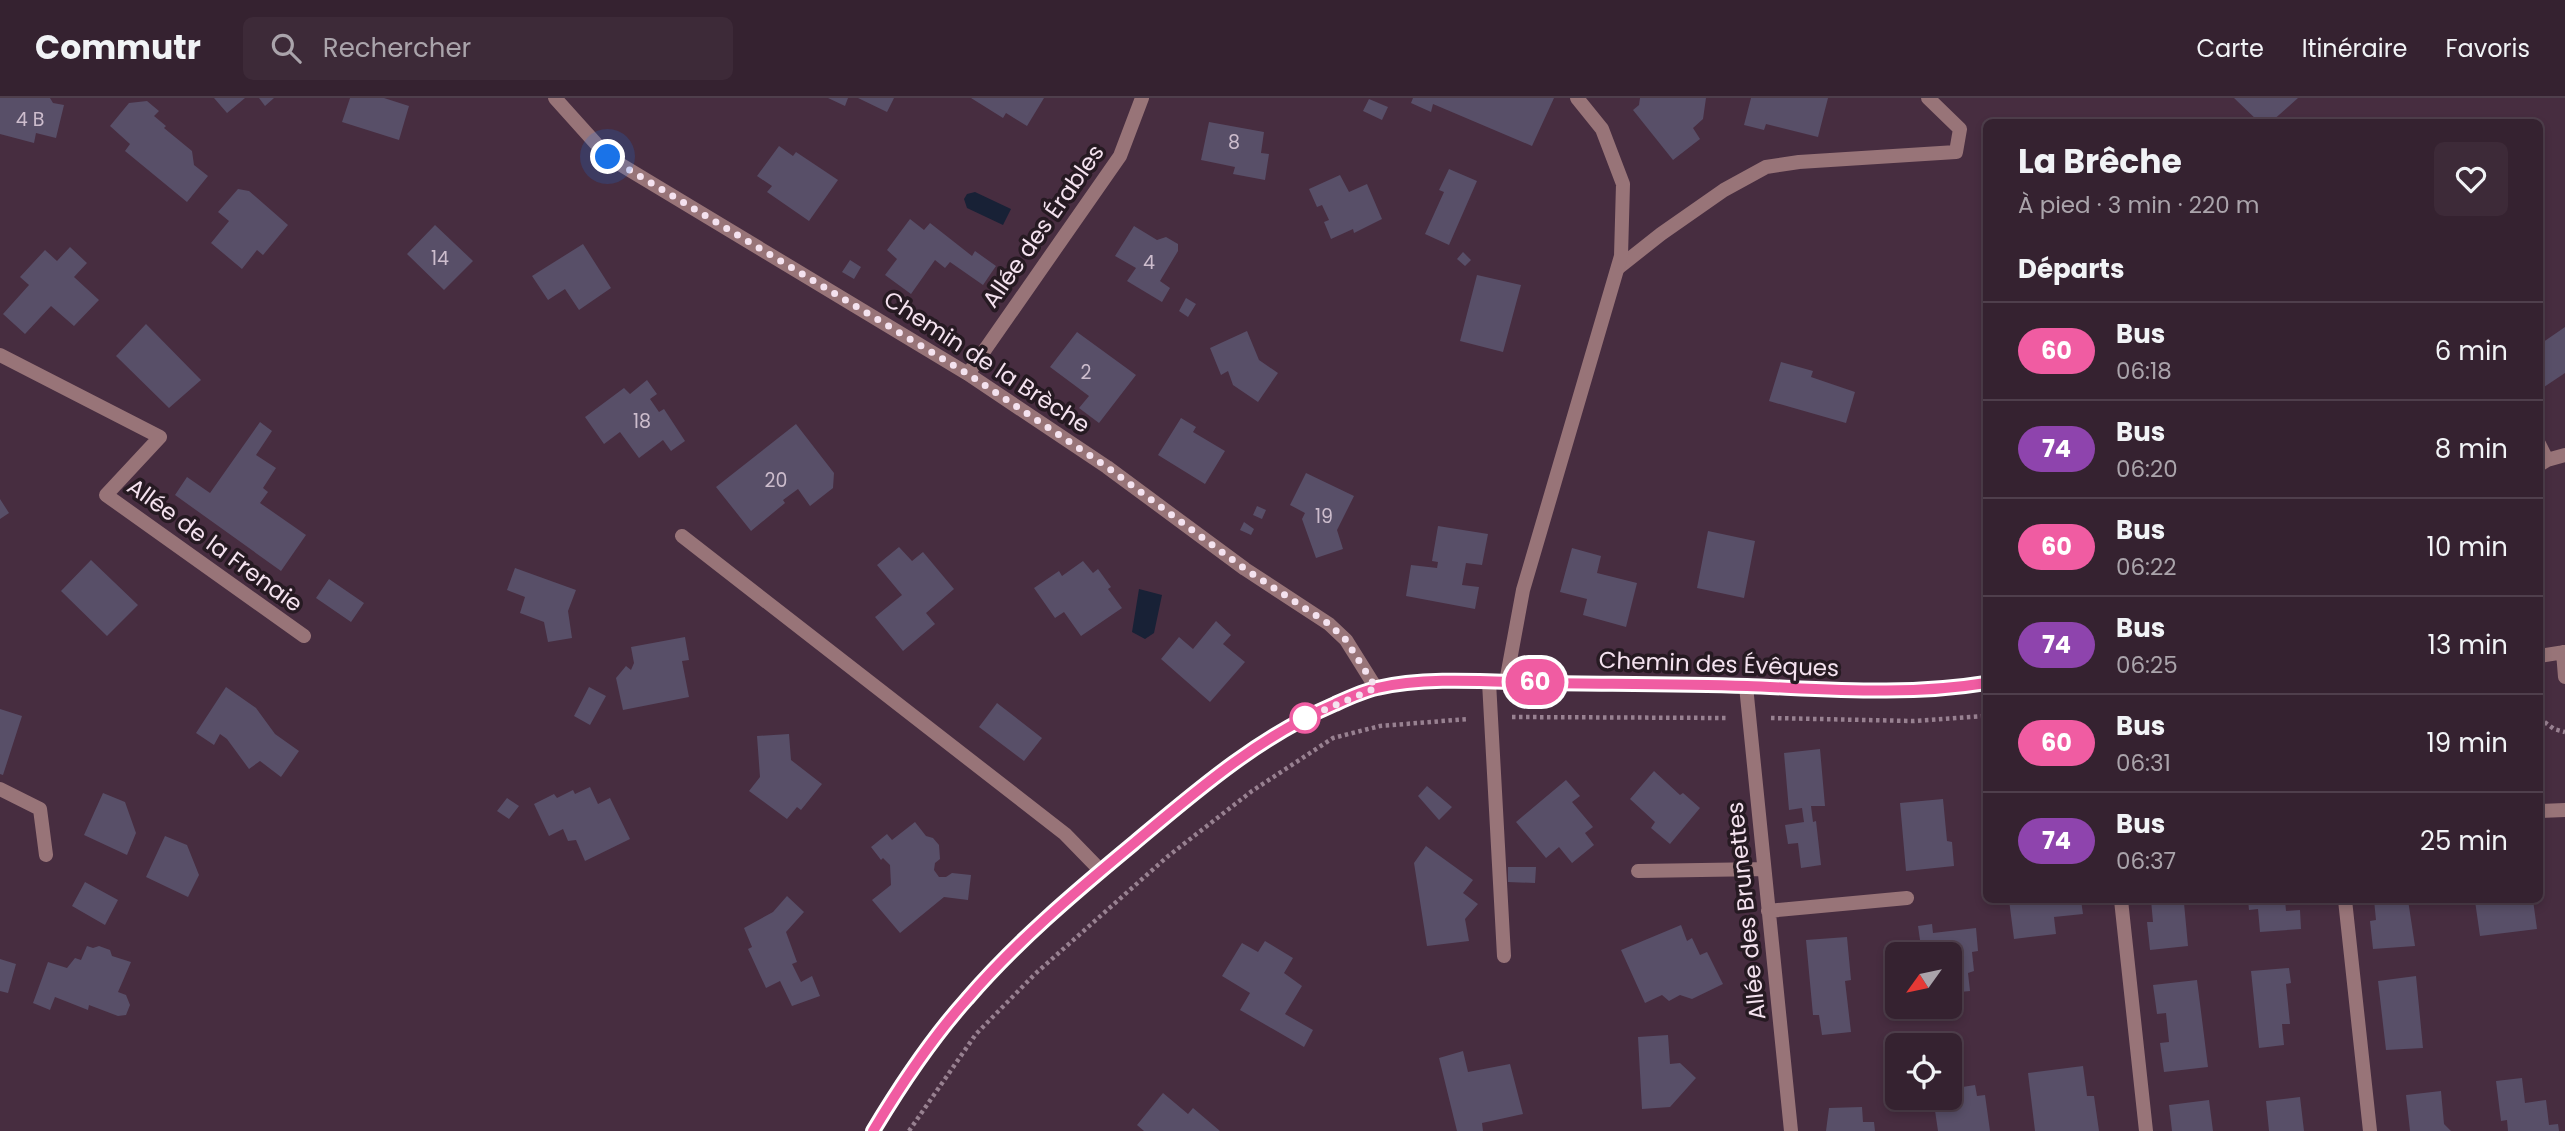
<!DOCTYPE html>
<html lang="fr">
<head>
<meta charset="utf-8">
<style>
  body { margin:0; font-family:Poppins,sans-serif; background:#3d2a38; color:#f1f3f6; height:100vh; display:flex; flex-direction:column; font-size:26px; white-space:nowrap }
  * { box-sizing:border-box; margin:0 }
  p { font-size:23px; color:#aaa4ab }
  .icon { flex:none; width:38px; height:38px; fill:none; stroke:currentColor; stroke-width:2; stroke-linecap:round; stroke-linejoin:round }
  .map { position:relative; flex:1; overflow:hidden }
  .side { position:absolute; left:1983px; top:21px; width:560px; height:784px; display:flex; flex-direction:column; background:#352230; border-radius:10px; box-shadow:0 4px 10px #0003,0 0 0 2px #4f3f4c }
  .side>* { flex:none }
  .badge { padding:0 14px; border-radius:23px; font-size:24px; line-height:46px }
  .needle { width:46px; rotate:237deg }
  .buttons { position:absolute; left:1885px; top:844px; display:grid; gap:14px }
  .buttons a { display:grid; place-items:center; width:77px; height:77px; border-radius:10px; background:#352230; box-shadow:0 4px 10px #0003,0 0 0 2px #4f3f4c; font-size:35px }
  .you { position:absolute; width:35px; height:35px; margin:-18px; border:5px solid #fff; border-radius:50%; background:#1a73e8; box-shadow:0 0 0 10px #1a73e833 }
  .map>.badge { position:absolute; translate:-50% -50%; box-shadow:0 0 0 4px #fff }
  h2 { padding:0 35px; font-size:26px; line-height:63px }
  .round { display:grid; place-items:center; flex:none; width:74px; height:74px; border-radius:10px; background:#3d2a38 }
  .overview { display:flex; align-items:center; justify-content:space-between; height:119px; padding:0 35px }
  h1 { font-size:33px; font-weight:700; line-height:52px }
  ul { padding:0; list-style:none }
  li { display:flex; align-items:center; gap:21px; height:98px; padding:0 35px; border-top:2px solid #4f3f4c }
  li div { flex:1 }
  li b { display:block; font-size:26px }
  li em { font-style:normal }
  li .badge { min-width:77px; font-weight:700; text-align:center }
  header { display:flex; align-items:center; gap:42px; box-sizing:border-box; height:98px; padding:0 35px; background:#352230; border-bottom:2px solid #4f3f4c }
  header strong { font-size:33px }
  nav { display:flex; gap:38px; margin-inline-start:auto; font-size:24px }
  .search { width:490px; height:63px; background:#3d2a38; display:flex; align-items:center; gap:18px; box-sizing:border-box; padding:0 24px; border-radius:10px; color:#aaa4ab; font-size:26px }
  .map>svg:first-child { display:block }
  .water { fill:#182136 }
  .building { fill:#584f68 }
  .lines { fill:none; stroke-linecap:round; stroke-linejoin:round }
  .path { stroke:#988191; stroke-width:4.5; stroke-dasharray:3.5 3.5; stroke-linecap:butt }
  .service { stroke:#987478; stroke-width:14 }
  .minor { stroke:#987478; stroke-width:14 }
  .line-casing { stroke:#fff; stroke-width:16 }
  .line { stroke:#f05ca2; stroke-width:10 }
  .walk { stroke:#f4e2ef; stroke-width:7; stroke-dasharray:0 12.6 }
  .stop-dot { fill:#fff; stroke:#f05ca2; stroke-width:3.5 }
  .labels { text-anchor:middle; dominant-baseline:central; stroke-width:7; stroke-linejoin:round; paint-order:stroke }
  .number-label { font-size:19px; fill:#cdbdcd }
  .street-label { font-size:23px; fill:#f4e2ef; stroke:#261a22 }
</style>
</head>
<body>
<header>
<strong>Commutr</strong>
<div class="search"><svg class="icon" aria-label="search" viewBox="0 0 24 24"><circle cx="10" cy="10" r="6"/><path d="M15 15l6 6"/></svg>Rechercher</div>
<nav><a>Carte</a><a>Itinéraire</a><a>Favoris</a></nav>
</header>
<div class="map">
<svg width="2565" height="1033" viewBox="0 0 2565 1033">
  <rect width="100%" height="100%" fill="#472d40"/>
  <path class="water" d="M975 94 1011 111 1003 127 967 110 964 101 967 96Z
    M1139 491 1162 497 1154 535 1145 541 1132 534Z"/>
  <path class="building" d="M0 0H50L53 5 64 7 56 40 36 35 34 45 0 36Z
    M214 0H245L227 15Z
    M259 0H274L265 8Z
    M350 0H384L409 8 399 42 342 24Z
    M828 0H848L845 8Z
    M858 0H894L887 14Z
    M971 0H1044L1027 28 1006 15 1003 20Z
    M1413 0H1554L1532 48 1433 6 1431 14 1411 5Z
    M1640 0H1706L1703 21 1693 30 1700 41 1673 62 1633 12 1639 7Z
    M1751 0H1828L1818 39 1766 26 1764 32 1744 27Z
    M2234 0H2298L2271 24H2259Z
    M1369 1 1388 9 1382 22 1363 13Z
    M147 3 159 13 154 18 166 28 164 30 192 53 194 67 208 78 187 104 125 53 130 46 110 28 129 5Z
    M1209 24 1264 34 1261 55 1269 56 1265 82 1233 76 1235 69 1201 62Z
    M779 48 793 58 796 54 838 82 809 123 767 94 772 88 757 78Z
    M1449 71 1477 83 1449 147 1425 136 1444 94 1439 92Z
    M1340 77 1349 94 1367 86 1382 121 1354 135 1353 131 1331 141 1324 124 1329 122 1322 107 1317 109 1309 91Z
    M238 91 249 93 288 127 263 157 257 152 242 171 211 145 229 123 218 114Z
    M910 121 924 132 930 125 972 158 975 153 996 168 983 187 950 164 945 170 935 162 911 196 885 177 897 161 887 152Z
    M435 127 473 163 444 192 407 156Z
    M1134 128 1157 142 1166 139 1178 146V153L1160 183 1170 190 1162 204 1127 183 1136 170 1115 158Z
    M583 146 611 190 579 212 565 191 548 202 532 178Z
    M70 149 87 165 74 179 99 202 74 228 51 208 25 236 3 216 29 187 20 179 45 152 57 163Z
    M1463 154 1471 162 1465 168 1457 161Z
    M850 162 861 169 854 181 842 174Z
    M1477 177 1521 187 1503 254 1460 243Z
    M1186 200 1196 206 1188 219 1179 213Z
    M146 226 201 282 169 310 116 258Z
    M2565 229V275L2541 291 2539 247Z
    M1247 233 1259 262 1278 275 1258 304 1233 287 1228 273 1221 277 1210 250Z
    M1077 234 1136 277 1099 325 1079 310 1089 298 1050 269Z
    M1781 264 1813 273 1811 279 1855 294 1846 325 1769 303Z
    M647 282 657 296 650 301 659 314 664 311 685 343 671 353 663 342 639 360 620 334 604 346 585 319 624 290 630 296Z
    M1181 320 1196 329 1193 334 1225 353 1205 386 1158 357Z
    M260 324 272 333 256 357 276 370 263 390 268 394 260 405 306 437 281 473 175 397 187 379 210 395Z
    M796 326 834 375 833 390 810 408 798 391 783 402 785 405 751 433 716 389Z
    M1306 375 1354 398 1337 432 1343 451 1316 460 1302 421 1305 415 1290 407Z
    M0 401 9 415 0 421Z
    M1257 408 1266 412 1262 421 1253 417Z
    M1244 424 1254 431 1251 437 1240 432Z
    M1438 428 1488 436 1482 467 1466 465 1462 487 1479 489 1475 511 1406 498 1411 467 1437 470 1438 464 1432 463Z
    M1708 433 1755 443 1744 500 1697 490Z
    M899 449 912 463 923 454 954 491 926 515 935 526 903 553 875 519 902 497 877 467Z
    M1572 450 1601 458 1597 475 1637 485 1626 529 1583 517 1587 501 1560 494Z
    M91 462 138 507 107 538 61 493Z
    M1083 463 1093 475 1098 471 1111 489 1108 491 1122 510 1081 538 1064 514 1055 520 1034 490 1059 473 1062 478Z
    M515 470 576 492 568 513 572 540 548 544 544 524 520 515 525 499 507 492Z
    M329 481 364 505 351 524 316 500Z
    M1216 523 1231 537 1223 546 1245 564 1210 604 1161 561 1179 539 1193 551Z
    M685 539 689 562 682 563 689 599 623 612 616 580 626 568 631 572 634 565 631 549Z
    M226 589 256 610 275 636 299 653 281 679 260 663 249 671 227 641 220 636 214 647 196 635Z
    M589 589 606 598 590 627 574 618Z
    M997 605 1042 640 1024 663 979 629Z
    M0 611 22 618 3 677 0 676Z
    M789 636 791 662 822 686 801 712 797 709 787 721 749 693 760 679 757 638Z
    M1820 651 1825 708H1811L1813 724 1816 723 1821 767 1801 770 1798 745 1788 746 1785 727 1804 724 1802 710 1789 712 1784 655Z
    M1654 673 1680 697 1683 695 1700 710 1670 746 1651 730 1655 724 1630 701Z
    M1566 682 1580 698 1572 704 1593 729 1585 735 1594 747 1572 765 1559 749 1546 760 1516 724Z
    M1427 688 1452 709 1439 722 1418 698Z
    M590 689 598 706 610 700 630 741 585 763 576 742 568 743 563 731 549 738 534 706 554 696 557 700 573 692 575 696Z
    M103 695 125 704 136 735 127 757 84 737Z
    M507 700 519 708 509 721 497 713Z
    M1943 701 1947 743 1952 744 1954 768 1906 773 1900 705Z
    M915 724 926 738 933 740 939 747 940 761 935 765 934 772 939 779H946L952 775 971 777 968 802 944 799 900 835 872 802 891 787 890 767 883 760 881 762 871 749 887 736 892 742Z
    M165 738 187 747 199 777 188 799 146 779Z
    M1426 748 1473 782 1463 795 1478 806 1465 821 1469 843 1427 848 1414 765Z
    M1508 769H1536L1535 785 1508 784Z
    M85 784 118 802 105 827 72 808Z
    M787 798 804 814 786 834 797 864 792 866 801 884 812 878 820 898 792 908 780 883 766 890 748 851 752 849 744 830 773 814Z
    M2009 802H2081L2083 816 2054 819 2056 836 2014 841Z
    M2151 802H2197V804L2184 805 2188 848 2150 852 2147 824H2153Z
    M2248 802H2285L2286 813 2300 812 2301 831 2260 834 2258 811 2249 812Z
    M2374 802H2408L2415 848 2373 851 2370 823 2376 822Z
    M2492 802H2533L2537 831 2480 838 2475 803Z
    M1932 826 1933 835 1976 830 1978 853 1972 854 1974 873 1968 875 1970 893 1950 895V856H1922L1918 828Z
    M1681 827 1687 843 1692 840 1700 857 1707 854 1723 886 1692 901 1680 897 1669 903 1662 897 1645 905 1621 852Z
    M1847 839 1851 882 1845 883 1851 934 1822 937 1819 917H1813L1806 842Z
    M1265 843 1293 860 1284 875 1302 888 1285 916 1313 932 1304 949 1240 912 1250 895 1222 878 1242 845 1258 854Z
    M87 848 93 850 99 848 110 852 112 858 131 864 118 894 126 897 130 907 126 917 118 918 89 907 88 912 55 899 50 912 33 905 48 864 67 870 75 860 81 862Z
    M0 861 16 866 8 895 0 893Z
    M2289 870 2291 885 2286 886 2290 926H2282L2284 947 2259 950 2251 873Z
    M2416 878 2423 950 2386 952 2378 883Z
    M2197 882 2208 969 2164 974 2160 945 2169 944 2166 915 2157 916 2153 887Z
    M1668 937 1670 966 1680 965 1696 980 1670 1009 1642 1011 1638 939Z
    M1463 953 1468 974 1510 966 1523 1016 1482 1025 1483 1033H1457L1439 960Z
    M2083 968 2087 998H2094L2099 1033H2035L2028 975Z
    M2522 980 2525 1005 2546 1002 2549 1027 2558 1026 2559 1033H2508L2507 1022 2501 1023 2496 983Z
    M1975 987 1977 998 1985 997 1990 1033H1938L1933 999H1950V991Z
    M2441 993 2444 1026 2451 1033H2410L2406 997Z
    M1163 995 1188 1016 1193 1010 1220 1033H1144L1137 1027Z
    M2300 999 2304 1033H2269L2266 1003Z
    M2209 1002 2213 1033H2172L2169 1007Z
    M1862 1009 1863 1024H1874L1875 1033H1826L1829 1010Z"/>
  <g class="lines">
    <path class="path" d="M1512 619 1727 620
      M1771 620 1913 623 1986 618
      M2539 620 2554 631 2565 634
      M909 1033 976 936 1035 876 1167 759 1252 693 1333 640 1380 628 1468 621"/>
    <path class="service" d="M1618 170 1661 136 1724 92 1766 69 1799 64 1956 54 1960 31 1928 0"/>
    <path class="minor" d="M555 0 608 59 968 276 1107 369 1245 471 1329 526 1346 542 1376 590
      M0 257 160 339 106 397 304 538
      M968 276 1120 58 1142 0
      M2539 346 2547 362
      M2539 367 2547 362 2565 357
      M682 438 1065 736 1101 773
      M2563 554 2565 579
      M2539 558 2565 554
      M1489 584 1504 858
      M1506 584 1523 492 1621 158 1623 86 1602 31 1577 0
      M1746 588 1791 1033
      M0 691 40 711 46 757
      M2539 713 2565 712
      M1638 773 1764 771
      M2121 802 2146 1033
      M2345 802 2370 1033
      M1768 813 1907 800
      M873 1033C901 988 931 941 966 901 1015 846 1072 797 1128 750 1192 696 1256 640 1334 606 1348 600 1362 593 1377 590 1427 579 1488 583 1539 584 1608 586 1677 586 1747 588 1826 591 1907 598 1986 585"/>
  </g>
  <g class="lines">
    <defs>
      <path id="line" d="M873 1033C900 988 931 941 967 901 1016 844 1075 794 1133 746 1196 693 1258 639 1335 606 1348 600 1363 593 1377 590 1427 578 1493 584 1545 585 1612 586 1680 586 1747 588 1826 591 1907 598 1986 585"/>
    </defs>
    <use href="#line" class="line-casing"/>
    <use href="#line" class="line"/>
    <path class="walk" d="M608 59 968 276 1107 369 1245 471 1329 526 1346 542 1376 590 1305 620"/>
  </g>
  <circle class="stop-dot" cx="1305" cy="620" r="14"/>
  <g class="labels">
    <g class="number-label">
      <text x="30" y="21">4 B</text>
      <text x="1234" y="44">8</text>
      <text x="440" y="160">14</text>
      <text x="1149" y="164">4</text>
      <text x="1086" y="274">2</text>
      <text x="642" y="323">18</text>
      <text x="776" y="382">20</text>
      <text x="1324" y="418">19</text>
    </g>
    <g class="street-label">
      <text transform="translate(1043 128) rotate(-55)">Allée des Érables</text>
      <text transform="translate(987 264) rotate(33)">Chemin de la Brèche</text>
      <text transform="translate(215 447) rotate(36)">Allée de la Frenaie</text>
      <text transform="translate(1719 566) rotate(2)">Chemin des Évêques</text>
      <text transform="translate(1746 813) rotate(-96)">Allée des Brunettes</text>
    </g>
  </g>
</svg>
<div class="buttons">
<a><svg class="needle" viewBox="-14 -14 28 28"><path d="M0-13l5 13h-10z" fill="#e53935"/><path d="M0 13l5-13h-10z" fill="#aaa4ab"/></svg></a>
<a><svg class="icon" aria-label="locate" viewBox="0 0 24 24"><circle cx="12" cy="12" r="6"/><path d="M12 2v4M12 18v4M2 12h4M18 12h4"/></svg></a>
</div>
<div class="you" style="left:608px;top:59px"></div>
<b class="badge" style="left:1535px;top:584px;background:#f05ca2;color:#fff">60</b>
<section class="side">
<div class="overview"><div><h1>La Brêche</h1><p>À pied · 3 min · 220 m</p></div><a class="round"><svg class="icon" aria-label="heart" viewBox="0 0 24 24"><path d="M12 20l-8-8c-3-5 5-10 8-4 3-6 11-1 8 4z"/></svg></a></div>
<h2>Départs</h2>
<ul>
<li><span class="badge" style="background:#f05ca2;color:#fff">60</span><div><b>Bus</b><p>06:18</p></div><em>6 min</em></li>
<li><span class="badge" style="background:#8e44ad;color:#fff">74</span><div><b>Bus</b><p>06:20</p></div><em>8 min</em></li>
<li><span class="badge" style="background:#f05ca2;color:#fff">60</span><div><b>Bus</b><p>06:22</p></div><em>10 min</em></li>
<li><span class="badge" style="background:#8e44ad;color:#fff">74</span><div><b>Bus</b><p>06:25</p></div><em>13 min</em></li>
<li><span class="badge" style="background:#f05ca2;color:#fff">60</span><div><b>Bus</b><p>06:31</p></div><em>19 min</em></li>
<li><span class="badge" style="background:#8e44ad;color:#fff">74</span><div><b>Bus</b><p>06:37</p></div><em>25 min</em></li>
</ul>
</section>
</div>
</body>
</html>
